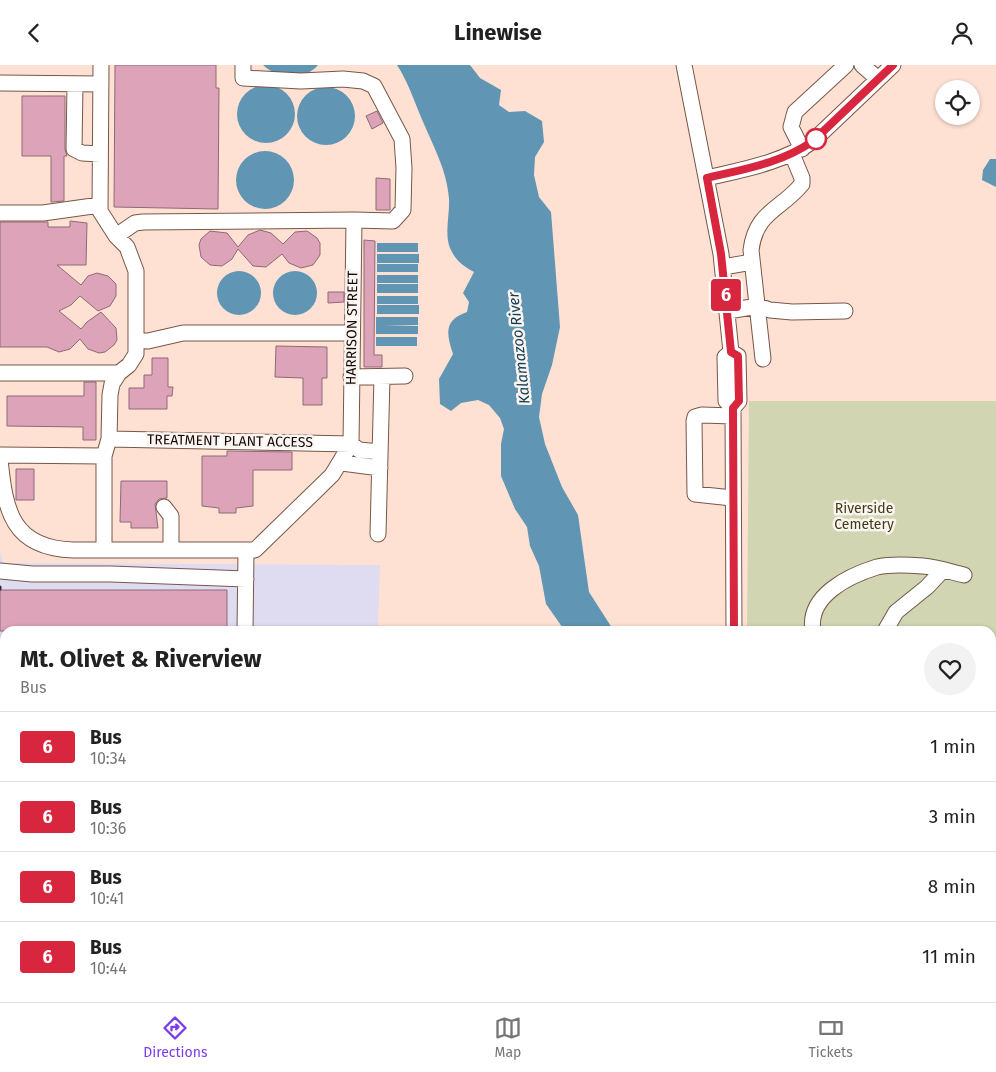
<!DOCTYPE html>
<html lang="en">
<head>
<meta charset="utf-8">
<style>
  body { margin:0; font-family:"Fira Sans",sans-serif; background:#f2f2f2; color:#222; height:100vh; display:flex; flex-direction:column; font-size:19px; white-space:nowrap }
  * { box-sizing:border-box; margin:0 }
  p { font-size:16px; color:#767676 }
  .icon { flex:none; width:28px; height:28px; fill:none; stroke:currentColor; stroke-width:2; stroke-linecap:round; stroke-linejoin:round }
  .map { position:relative; flex:1; overflow:hidden }
  .drawer { position:absolute; left:0px; top:561px; width:996px; height:376px; display:flex; flex-direction:column; background:#fff; border-radius:15px 15px 0 0; box-shadow:0 1px 4px #0004 }
  .drawer>* { flex:none }
  .badge { padding:0 10px; border-radius:4px; font-size:18px; line-height:32px }
  .controls { position:absolute; left:935px; top:15px; display:grid; gap:10px }
  .controls a { display:grid; place-items:center; width:45px; height:45px; border-radius:50%; background:#fff; box-shadow:0 1px 4px #0004; font-size:25px }
  .map>.badge { position:absolute; translate:-50% -50%; box-shadow:0 0 0 2px #fff }
  .round { display:grid; place-items:center; flex:none; width:52px; height:52px; border-radius:26px; background:#f2f2f2 }
  .head { display:flex; align-items:center; justify-content:space-between; height:85px; padding:0 20px }
  h1 { font-size:24px; font-weight:700; line-height:38px }
  ul { padding:0; list-style:none }
  li { display:flex; align-items:center; gap:15px; height:70px; padding:0 20px; border-top:1px solid #e0e0e0 }
  li div { flex:1 }
  li b { display:block; font-size:19px }
  li em { font-style:normal }
  li .badge { min-width:55px; font-weight:700; text-align:center }
  header { display:flex; justify-content:space-between; align-items:center; height:65px; padding:0 20px; background:#fff; font-size:22px; font-weight:700 }
  .tab-bar { display:flex; justify-content:space-around; align-items:center; height:70px; border-top:1px solid #e0e0e0; background:#fff; font-size:14px; color:#767676 }
  .tab-bar a { display:grid; justify-items:center; gap:2px }
  .tab-bar .on { color:#7c3aed }
  .map>svg:first-child { display:block }
  .industrial { fill:#dfdbf1 }
  .green { fill:#d1d5b2 }
  .water { fill:#6095b3 }
  .building { fill:#dda3b8; stroke:#8d6a76 }
  .lines { fill:none; stroke-linecap:round; stroke-linejoin:round }
  .minor-casing { stroke:#765748; stroke-width:17 }
  .minor { stroke:#fff; stroke-width:15 }
  .rail { stroke:#342620; stroke-width:3 }
  .line-casing { stroke:#fff; stroke-width:11 }
  .line { stroke:#d7263d; stroke-width:8 }
  .stop-dot { fill:#fff; stroke:#d7263d; stroke-width:2.5 }
  .labels { text-anchor:middle; dominant-baseline:central; stroke-width:5; stroke-linejoin:round; paint-order:stroke }
  .street-label { font-size:14px; fill:#140904; stroke:#fbf4f0 }
  .park-label { font-size:14px; fill:#3b3d13; stroke:#fbf4f0 }
  .water-label { font-size:15px; font-style:italic; fill:#123e54; stroke:#fbf4f0 }
</style>
</head>
<body>
<header><svg class="icon" aria-label="back" viewBox="0 0 24 24"><path d="M15 5l-7 7 7 7"/></svg>Linewise<svg class="icon" aria-label="person" viewBox="0 0 24 24"><circle cx="12" cy="8" r="4"/><path d="M4 21q1-7 8-7t8 7"/></svg></header>
<div class="map">
<svg width="996" height="937" viewBox="0 0 996 937">
  <rect width="100%" height="100%" fill="#ffe1d3"/>
  <path class="industrial" d="M0 487 3 498 380 500 378 566H5V880H0Z
    M558 932 559 937H65V933Z"/>
  <path class="green" d="M749 336H996V937H763L762 933 991 932V566H747Z"/>
  <path class="water" d="M263 0H318C305 16 277 14 263 0Z
    M397 0H470L480 13 501 25 499 40 509 47 525 46 542 56 544 77 535 92 534 110 539 132 551 147 560 262 552 300 542 329 539 352 545 379 562 422 578 450 589 527 614 566H565L546 539 539 501 530 481 527 462 515 444 501 411V379L504 364 500 353 489 340 478 335 461 338 451 346 440 339 439 314 453 289C446 268 444 255 467 247L469 237 463 228 474 207C465 202 457 197 452 187 443 172 450 151 449 134 447 104 432 79 421 52 413 33 408 17 397 0Z
    M237 49a29 29 0 1 1 58 0a29 29 0 1 1-58 0Z
    M297 51a29 29 0 1 1 58 0a29 29 0 1 1-58 0Z
    M236 115a29 29 0 1 1 58 0a29 29 0 1 1-58 0Z
    M990 94H996V122L982 115 983 105Z
    M377 178H418V187H377Z
    M377 189H419V198H377Z
    M377 199H418V207H377Z
    M217 228a22 22 0 1 1 44 0a22 22 0 1 1-44 0Z
    M273 228a22 22 0 1 1 44 0a22 22 0 1 1-44 0Z
    M377 210H418V218H377Z
    M377 219H418V228H377Z
    M377 231H418V239H377Z
    M377 240H419V249H377Z
    M376 252H418V260H384L418 261V269H376Z
    M376 272H417V281H376Z
    M558 933V932L620 933 619 937H559Z"/>
  <path class="building" d="M115 0H216V23H219L218 144 114 142Z
    M22 31H65V84L67 91H64V136L51 137V91H22Z
    M377 46 383 58 372 64 366 51Z
    M376 113 390 114V145H376Z
    M70 156 87 158 86 200H57L81 220 88 211 97 208 108 211 116 219V231L110 241 98 246 80 231 71 240 59 246 81 264 87 257 101 247 116 263 117 275 114 280 105 287 99 288 88 284 80 274 70 284 59 287 47 282H0V157H48V162H70Z
    M260 165 271 168 283 179 295 167 307 166 317 173 320 178V190L313 200 301 203 289 198 282 189 266 202 253 201 238 184 232 194 222 201 210 200 201 192 199 180 201 174 210 166 227 168 238 182 248 170Z
    M364 175 375 176 374 290H382V302H364Z
    M328 227H344V237L328 238Z
    M276 281 327 282V313H322V340H303V313L275 312Z
    M152 293H168V322H173L172 331H167V344H129V323H144V310H152Z
    M84 317H96V375H83V362L7 361V331H84Z
    M227 386 292 387V405H253V441L236 443V448H219V443L202 441V391H227Z
    M16 404H34V435H16Z
    M121 416H167V433L159 434 155 439 158 463H131V457H120Z
    M0 525H227V566H0Z"/>
  <g class="lines">
    <defs>
      <path id="minor" d="M101 0 100 146 116 171 127 182 136 206V289L129 300 119 308 112 319 110 330 109 374 104 391V484
        M243 0V13L301 16 343 14 363 16 374 21 402 74 404 103 403 145 393 156 354 155
        M684 0 721 189 731 287
        M862 0 878 14
        M0 18 101 19
        M75 19 74 84 82 88 100 89
        M802 84 791 62 795 47 846 0
        M707 113C744 104 782 98 813 76L893 0
        M0 148H43L100 140
        M723 202 752 197
        M728 246 758 241 770 245 792 247 845 246
        M136 275 148 276 183 268H351
        M731 287 738 291 739 336 733 343 734 566
        M731 287 725 292 726 336 733 343
        M763 294 751 185C756 146 781 145 802 119V113L792 89
        M0 308H119
        M351 312 405 311
        M109 374 351 379 359 385 380 387
        M0 390 104 391
        M0 394C5 446 12 483 73 485H255L332 410 351 379 354 155 143 157 135 158 116 171
        M342 398 380 403
        M732 433 695 429 694 356 695 352 702 350 733 351
        M164 442 171 451V485
        M378 469 382 312
        M0 506 32 509H111L246 514
        M245 566 246 486
        M813 566C807 531 848 511 877 502 890 499 910 500 923 501 937 502 951 507 964 510
        M885 566 896 547 927 522 943 505
        M991 653 996 656
        M991 733 996 727
        M991 826 996 823
        M991 858 996 859
        M0 872H5
        M78 932V937
        M750 932V937
        M823 932 827 937
        M244 937V932
        M884 937 885 932"/>
    </defs>
    <use href="#minor" class="minor-casing"/>
    <use href="#minor" class="minor"/>
    <path class="rail" d="M0 522V524"/>
  </g>
  <g class="lines">
    <defs>
      <path id="line" d="M734 566 733 343 739 336 738 291 731 287 721 189 707 113C744 104 782 98 813 76L893 0"/>
    </defs>
    <use href="#line" class="line-casing"/>
    <use href="#line" class="line"/>
  </g>
  <circle class="stop-dot" cx="816" cy="74" r="10"/>
  <g class="labels">
    <g class="street-label">
      <text transform="translate(352 263) rotate(-89)">HARRISON STREET</text>
      <text transform="translate(230 376) rotate(1)">TREATMENT PLANT ACCESS</text>
    </g>
    <g class="park-label">
      <text x="864" y="443">Riverside<tspan x="864" dy="16">Cemetery</tspan></text>
    </g>
    <g class="water-label">
      <text transform="translate(519 283) rotate(-96)">Kalamazoo River</text>
    </g>
  </g>
</svg>
<div class="controls">
<a><svg class="icon" aria-label="locate" viewBox="0 0 24 24"><circle cx="12" cy="12" r="6"/><path d="M12 2v4M12 18v4M2 12h4M18 12h4"/></svg></a>
</div>
<b class="badge" style="left:726px;top:230px;background:#d7263d;color:#fff">6</b>
<section class="drawer">
<div class="head"><div><h1>Mt. Olivet &amp; Riverview</h1><p>Bus</p></div><a class="round"><svg class="icon" aria-label="heart" viewBox="0 0 24 24"><path d="M12 20l-8-8c-3-5 5-10 8-4 3-6 11-1 8 4z"/></svg></a></div>
<ul>
<li><span class="badge" style="background:#d7263d;color:#fff">6</span><div><b>Bus</b><p>10:34</p></div><em>1 min</em></li>
<li><span class="badge" style="background:#d7263d;color:#fff">6</span><div><b>Bus</b><p>10:36</p></div><em>3 min</em></li>
<li><span class="badge" style="background:#d7263d;color:#fff">6</span><div><b>Bus</b><p>10:41</p></div><em>8 min</em></li>
<li><span class="badge" style="background:#d7263d;color:#fff">6</span><div><b>Bus</b><p>10:44</p></div><em>11 min</em></li>
</ul>
</section>
</div>
<nav class="tab-bar">
<a class="on"><svg class="icon" aria-label="directions" viewBox="0 0 24 24"><path d="M12 3l9 9-9 9-9-9zM9 14v-3h6M13 9l2 2-2 2"/></svg>Directions</a>
<a><svg class="icon" aria-label="map" viewBox="0 0 24 24"><path d="M3 6l6-2 6 2 6-2v14l-6 2-6-2-6 2zM9 4v14M15 6v14"/></svg>Map</a>
<a><svg class="icon" aria-label="tickets" viewBox="0 0 24 24"><path d="M3 7h18v10H3zM15 7v10"/></svg>Tickets</a>
</nav>
</body>
</html>
